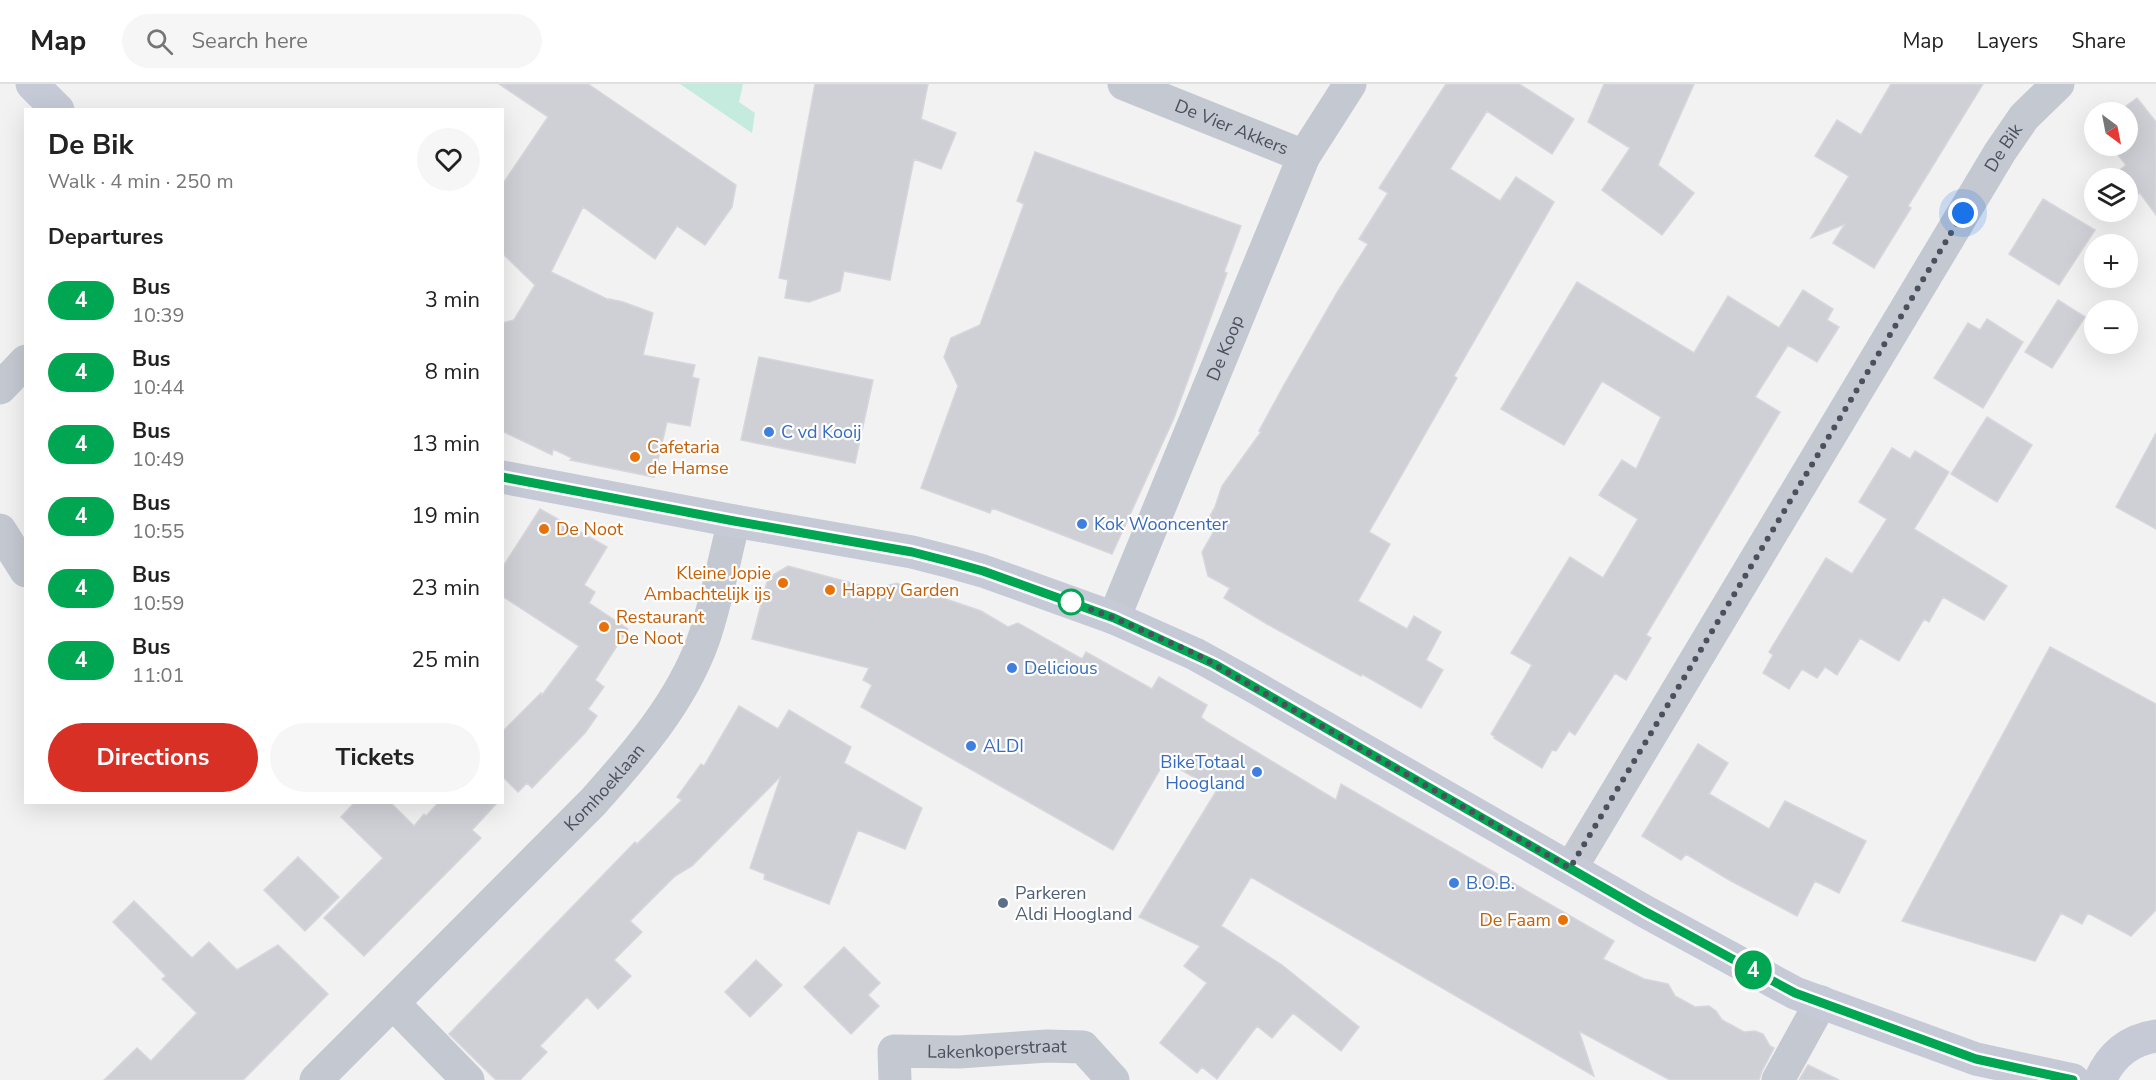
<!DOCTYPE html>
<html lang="en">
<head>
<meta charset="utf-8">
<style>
  body { margin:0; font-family:"Nunito Sans",sans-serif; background:#f6f6f6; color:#222; height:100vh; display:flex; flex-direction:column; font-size:22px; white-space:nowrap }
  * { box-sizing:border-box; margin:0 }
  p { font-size:20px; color:#767676 }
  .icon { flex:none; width:33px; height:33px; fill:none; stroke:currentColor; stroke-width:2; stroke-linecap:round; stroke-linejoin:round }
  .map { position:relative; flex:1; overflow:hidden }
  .sheet { position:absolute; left:24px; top:24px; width:480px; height:696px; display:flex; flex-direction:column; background:#fff; border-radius:0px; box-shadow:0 6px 24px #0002 }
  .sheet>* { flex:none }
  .badge { padding:0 12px; border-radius:20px; font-size:21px; line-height:39px }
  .needle { width:39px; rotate:148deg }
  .buttons { position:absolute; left:2084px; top:18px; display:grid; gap:12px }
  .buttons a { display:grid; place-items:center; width:54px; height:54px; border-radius:50%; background:#fff; box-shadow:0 6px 24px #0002; font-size:30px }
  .you { position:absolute; width:30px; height:30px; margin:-15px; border:4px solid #fff; border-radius:50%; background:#1a73e8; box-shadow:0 0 0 9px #1a73e833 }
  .map>.badge { position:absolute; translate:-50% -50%; box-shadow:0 0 0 3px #fff }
  h2 { padding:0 24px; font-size:22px; line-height:54px }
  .round { display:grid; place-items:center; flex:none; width:63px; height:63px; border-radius:32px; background:#f6f6f6 }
  .headline { display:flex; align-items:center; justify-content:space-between; height:102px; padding:0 24px }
  h1 { font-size:28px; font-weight:700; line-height:45px }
  .button { display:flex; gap:12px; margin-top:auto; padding:12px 24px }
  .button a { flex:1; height:69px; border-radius:36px; background:#d93025; color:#fff; font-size:24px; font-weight:700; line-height:69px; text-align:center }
  .button a+a { background:#f6f6f6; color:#222 }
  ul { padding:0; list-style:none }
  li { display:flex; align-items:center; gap:18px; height:72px; padding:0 24px }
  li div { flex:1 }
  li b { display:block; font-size:22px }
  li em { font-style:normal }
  li .badge { min-width:66px; font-weight:700; text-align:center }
  header { display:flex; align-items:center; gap:36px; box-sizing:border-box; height:84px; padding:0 30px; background:#fff; border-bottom:2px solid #e0e0e0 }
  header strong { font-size:28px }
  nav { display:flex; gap:33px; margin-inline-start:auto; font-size:21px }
  .search { width:420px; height:54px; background:#f6f6f6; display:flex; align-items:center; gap:15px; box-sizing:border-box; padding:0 21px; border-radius:33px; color:#767676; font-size:22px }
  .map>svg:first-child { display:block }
  .green { fill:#c5ebde }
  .building { fill:#cfd0d5; stroke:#d6d6dc; stroke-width:1.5 }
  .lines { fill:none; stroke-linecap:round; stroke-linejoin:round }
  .street { stroke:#c4c8d1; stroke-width:33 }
  .secondary { stroke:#c6cad7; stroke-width:33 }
  .line-casing { stroke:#fff; stroke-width:14 }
  .line { stroke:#00a651; stroke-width:9 }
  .walk { stroke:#4b505d; stroke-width:6; stroke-dasharray:0 10.8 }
  .shop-dot { fill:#3f7fe0; stroke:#fff; stroke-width:2 }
  .food-dot { fill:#e8710a; stroke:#fff; stroke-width:2 }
  .stop-dot { fill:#fff; stroke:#00a651; stroke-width:3 }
  .service-dot { fill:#5c6f8a; stroke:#fff; stroke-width:2 }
  .labels { text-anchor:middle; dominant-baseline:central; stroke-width:4.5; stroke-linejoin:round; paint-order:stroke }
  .street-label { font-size:18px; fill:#4b505d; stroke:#fff }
  .shop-label { font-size:18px; fill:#366cbe; stroke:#fff; text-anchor:start }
  .food-label { font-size:18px; fill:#c56008; stroke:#fff; text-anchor:start }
  .service-label { font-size:18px; fill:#4e5e75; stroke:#fff; text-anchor:start }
</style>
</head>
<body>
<header>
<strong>Map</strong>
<div class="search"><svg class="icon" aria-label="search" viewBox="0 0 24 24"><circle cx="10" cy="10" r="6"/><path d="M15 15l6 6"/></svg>Search here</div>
<nav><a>Map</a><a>Layers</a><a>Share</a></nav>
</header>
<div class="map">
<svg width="2156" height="996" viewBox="0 0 2156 996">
  <rect width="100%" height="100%" fill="#f3f2f2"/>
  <path class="green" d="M680 0H743L739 18 755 29 752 49Z"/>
  <path class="building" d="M499 0H588L736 101 732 123 705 161 677 142 655 175 583 123 551 188 609 216V215L623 218 653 229 643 271 695 281 692 293 699 295 690 342 667 338 654 393 570 376 572 374 553 365 552 371 502 347V239L514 236 535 201 502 169V101L548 33Z
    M815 0H928L921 35 956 49 941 85 914 75 890 196 844 187 840 207 809 218 785 214 788 196 779 194Z
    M1446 0H1519L1574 35 1552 70 1487 27 1450 85 1500 117 1516 93 1554 118 1454 292 1457 294 1369 448 1390 460 1358 517 1407 545 1414 532 1441 548 1426 576 1443 586 1421 624 1362 590 1361 592 1267 540 1224 514 1230 504 1208 492 1202 468 1214 447 1205 441 1215 423 1222 402 1261 348 1259 347 1284 301 1338 207 1368 160 1359 155 1388 109 1379 104Z
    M1604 0H1694L1658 81 1694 109 1662 151 1602 106 1630 64 1588 38Z
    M1891 0H1983L1908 122 1911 124 1874 184 1833 159 1845 140 1811 154 1849 92 1815 72 1837 36 1861 51Z
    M2137 14 2156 38V131L2140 109 2134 113 2127 104V94H2120L2116 89 2126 81 2111 62H2127V28H2118Z
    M1035 68 1241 142 1224 188 1227 189 1174 334 1112 470 992 424 990 429 921 404 958 302 944 273 951 254 980 241 1024 120 1017 117Z
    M2043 115 2095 146 2059 201 2009 170Z
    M1577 198 1694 269 1728 212 1779 244 1803 206 1833 225 1827 236 1839 243 1817 278 1788 261 1755 313 1780 328 1646 551 1651 554 1626 596 1615 589 1575 651 1569 647 1556 667 1552 666 1542 684 1494 654 1495 653 1491 650 1532 581 1511 569 1570 473 1603 494 1638 435 1599 411 1622 376 1636 385 1661 333 1602 297 1564 361 1501 325Z
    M2058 216 2085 233 2052 284 2025 268Z
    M1987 235 2023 258 1983 324 1934 294 1968 239 1980 246Z
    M759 273 873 296 855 379 741 356Z
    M1987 333 2032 361 1997 418 1951 390Z
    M2156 349V445L2116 423Z
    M1892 364 1910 375 1915 367 1949 388 1914 445 2007 502 1984 536 1943 513 1929 538 1924 535 1899 577 1860 554 1837 591 1825 583 1817 594 1802 585 1789 605 1763 589 1773 571 1769 568 1826 474 1852 490 1887 435 1859 418Z
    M540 425 607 463 584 501 595 508 589 519 628 545 595 596 604 603 588 625 597 632 585 649 532 704 527 699 518 708 502 692V648L541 609 542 611 579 562 502 512V484Z
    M788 482 874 505 897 499 924 515 928 509 981 527 1008 543 1018 539 1082 575 1086 568 1152 605 1159 593 1207 621 1201 633 1207 638 1336 716 1341 700 1614 857 1603 875 1644 895 1668 900 1675 912 1695 923 1709 922 1716 927 1722 936 1744 948 1755 947 1763 950 1770 962 1774 964 1762 987 1759 996H1670L1579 947 1594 992 1251 793 1221 842 1282 881 1359 943 1341 967 1293 929 1272 954 1257 942 1217 995 1202 983 1197 989 1160 959 1207 899 1184 882 1200 862 1139 833 1217 706 1165 677 1113 766 861 623 872 601 863 596 869 584 752 555 768 494Z
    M2050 563 2156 620V826L2131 852 2088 829 2082 840 2061 829 2035 877 1902 837Z
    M739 622 778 645 789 626 851 663 844 679 922 724 905 765 858 746 829 820 764 795 765 790 750 784 781 692 692 782 675 792 630 837 642 848 614 876 631 892 598 925 587 913 540 962 547 968 520 996H496L449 950 635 758 637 760 682 716 677 713 701 680 704 682Z
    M1698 660 1728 679 1709 710 1769 745 1785 717 1866 757 1839 809 1815 797 1797 832 1731 797 1686 770 1681 776 1642 752Z
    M355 718H390L414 742 424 730 426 732 439 718H498L472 746 481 754 364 872 324 834 383 774 341 733Z
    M298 773 339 813 305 847 264 806Z
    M134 817 192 874 209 858 237 886 278 861 328 910 243 996H104L137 964 151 977 197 929 162 895 166 892 113 838Z
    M844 863 880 899 868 911 879 922 851 950 804 903Z
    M756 876 782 901 750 933 725 908Z
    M1808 981 1839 996H1799Z"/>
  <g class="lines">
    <g class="street">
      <path id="s1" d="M1124 0 1304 72"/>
      <path d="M0 304 26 277"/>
      <path d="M0 446 26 487"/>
      <path id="s2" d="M1114 534 1304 72 1350 0"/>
      <path id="s3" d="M1571 784 2000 68 2024 33 2058 0"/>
      <path d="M393 919 468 996"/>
      <path id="s4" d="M316 996 593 718C636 670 681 618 703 557 716 520 724 476 734 437"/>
      <path id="s5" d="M895 996 894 967 959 968 1047 962 1083 963 1113 996"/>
      <path d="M1778 996 1821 918"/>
    </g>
    <path class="secondary" d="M32 0 58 26
      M502 393 734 437 912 468 951 478 983 487 1114 534 1195 570 1251 601 1646 828 1795 909 1976 975 2073 996
      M2100 996C2111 971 2129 956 2156 952"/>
  </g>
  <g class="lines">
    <defs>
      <path id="line" d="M502 393 734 437 912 468 951 478 983 487 1114 534 1214 580 1646 828 1795 909 1976 975 2073 996"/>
    </defs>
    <use href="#line" class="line-casing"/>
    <use href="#line" class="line"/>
    <path class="walk" d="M1071 518 1114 534 1196 570 1570 784 1963 129"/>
  </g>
  <g class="shop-dot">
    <circle cx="769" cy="348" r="6"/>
    <circle cx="1082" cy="440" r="6"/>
    <circle cx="1012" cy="584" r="6"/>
    <circle cx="971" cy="662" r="6"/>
    <circle cx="1257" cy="688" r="6"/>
    <circle cx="1454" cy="799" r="6"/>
  </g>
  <g class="food-dot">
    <circle cx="635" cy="373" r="6"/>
    <circle cx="544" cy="445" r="6"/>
    <circle cx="783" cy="499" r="6"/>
    <circle cx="830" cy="506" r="6"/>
    <circle cx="604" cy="543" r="6"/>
    <circle cx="1563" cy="836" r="6"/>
  </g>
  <circle class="stop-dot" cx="1071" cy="518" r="12"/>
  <circle class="service-dot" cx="1003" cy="819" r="6"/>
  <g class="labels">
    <g class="street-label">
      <text stroke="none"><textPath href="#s1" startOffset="116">De Vier Akkers</textPath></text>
      <text stroke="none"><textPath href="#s3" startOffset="840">De Bik</textPath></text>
      <text stroke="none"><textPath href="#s2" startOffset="292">De Koop</textPath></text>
      <text stroke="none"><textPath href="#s4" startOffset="411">Komhoeklaan</textPath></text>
      <text stroke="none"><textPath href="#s5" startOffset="132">Lakenkoperstraat</textPath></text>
    </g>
    <g class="shop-label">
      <text x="781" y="348">C vd Kooij</text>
      <text x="1094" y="440">Kok Wooncenter</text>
      <text x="1024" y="584">Delicious</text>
      <text x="983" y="662">ALDI</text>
      <text x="1245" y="678" text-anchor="end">BikeTotaal<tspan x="1245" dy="21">Hoogland</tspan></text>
      <text x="1466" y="799">B.O.B.</text>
    </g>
    <g class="food-label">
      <text x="647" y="363">Cafetaria<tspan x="647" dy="21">de Hamse</tspan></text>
      <text x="556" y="445">De Noot</text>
      <text x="771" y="489" text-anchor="end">Kleine Jopie<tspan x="771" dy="21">Ambachtelijk ijs</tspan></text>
      <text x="842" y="506">Happy Garden</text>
      <text x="616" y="533">Restaurant<tspan x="616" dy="21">De Noot</tspan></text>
      <text x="1551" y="836" text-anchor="end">De Faam</text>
    </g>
    <g class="service-label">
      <text x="1015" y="809">Parkeren<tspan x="1015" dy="21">Aldi Hoogland</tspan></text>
    </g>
  </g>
</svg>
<div class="buttons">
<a><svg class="needle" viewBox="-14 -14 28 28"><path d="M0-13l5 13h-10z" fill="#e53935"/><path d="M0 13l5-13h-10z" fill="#767676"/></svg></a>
<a><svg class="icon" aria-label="layers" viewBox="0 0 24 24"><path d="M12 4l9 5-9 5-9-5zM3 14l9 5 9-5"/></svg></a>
<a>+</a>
<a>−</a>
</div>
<div class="you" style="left:1963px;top:129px"></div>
<b class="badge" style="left:1753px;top:886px;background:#00a651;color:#fff">4</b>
<section class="sheet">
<div class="headline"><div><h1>De Bik</h1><p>Walk · 4 min · 250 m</p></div><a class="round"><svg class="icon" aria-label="heart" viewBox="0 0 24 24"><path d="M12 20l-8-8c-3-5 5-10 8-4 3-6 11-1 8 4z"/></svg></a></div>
<h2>Departures</h2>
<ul>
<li><span class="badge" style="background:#00a651;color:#fff">4</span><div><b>Bus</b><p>10:39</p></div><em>3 min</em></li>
<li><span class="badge" style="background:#00a651;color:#fff">4</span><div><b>Bus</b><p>10:44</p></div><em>8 min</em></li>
<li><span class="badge" style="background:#00a651;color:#fff">4</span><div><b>Bus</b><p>10:49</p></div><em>13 min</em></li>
<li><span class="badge" style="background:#00a651;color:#fff">4</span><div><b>Bus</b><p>10:55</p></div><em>19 min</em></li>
<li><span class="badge" style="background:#00a651;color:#fff">4</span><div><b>Bus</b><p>10:59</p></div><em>23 min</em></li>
<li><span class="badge" style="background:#00a651;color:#fff">4</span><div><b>Bus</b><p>11:01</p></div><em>25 min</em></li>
</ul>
<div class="button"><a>Directions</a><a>Tickets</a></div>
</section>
</div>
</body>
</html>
